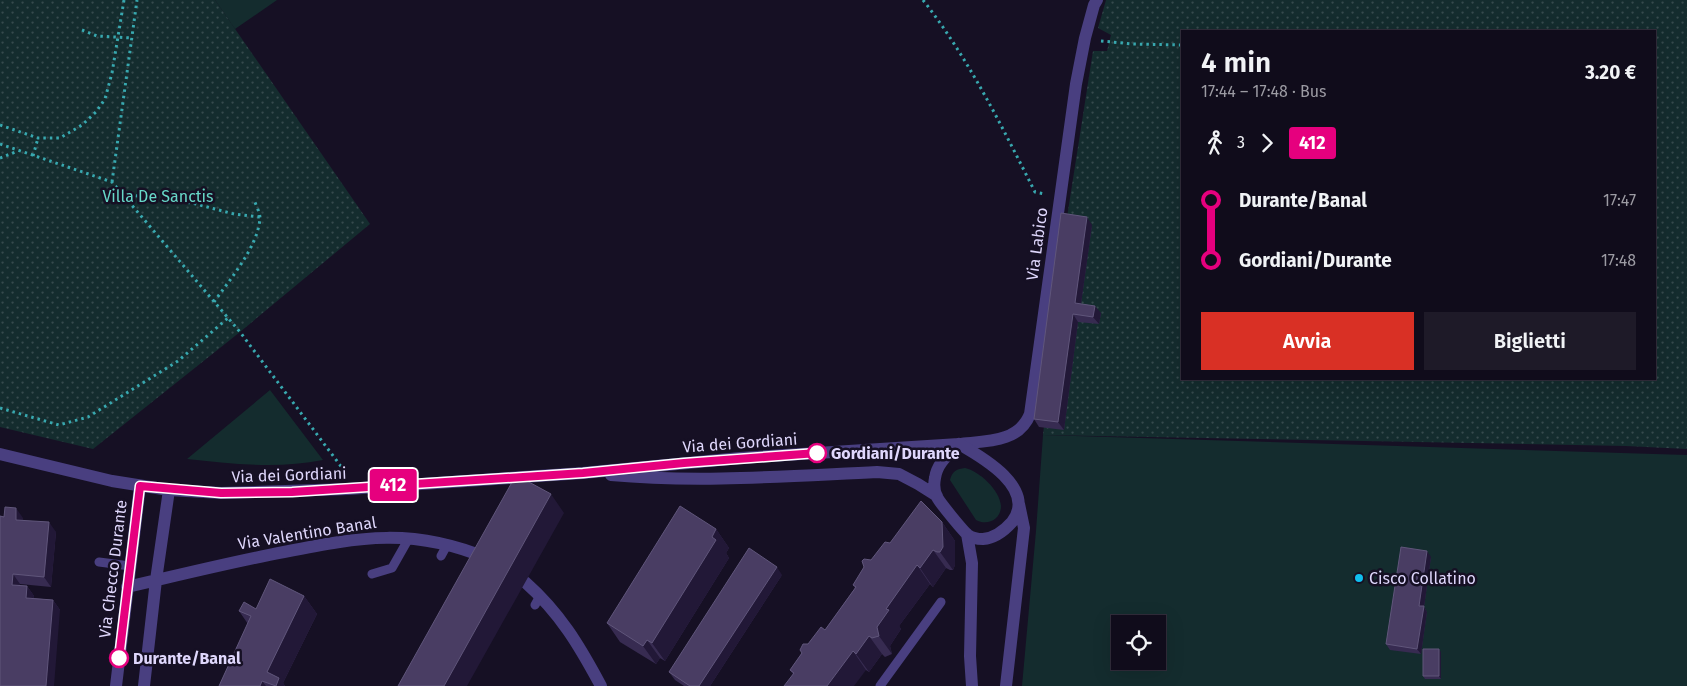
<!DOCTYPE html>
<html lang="it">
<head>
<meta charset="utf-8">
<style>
  body { margin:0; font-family:"Fira Sans",sans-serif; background:#1e1a28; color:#f1f3f6; height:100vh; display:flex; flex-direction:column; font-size:19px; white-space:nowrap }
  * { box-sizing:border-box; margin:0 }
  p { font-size:16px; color:#9c9ba3 }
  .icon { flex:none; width:28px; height:28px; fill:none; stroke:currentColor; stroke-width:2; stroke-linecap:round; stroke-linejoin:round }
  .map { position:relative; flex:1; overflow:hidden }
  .details { position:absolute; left:1181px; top:30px; width:475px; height:350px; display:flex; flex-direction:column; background:#100c1b; border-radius:0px; box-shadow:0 5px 20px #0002,0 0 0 1px #302c3a }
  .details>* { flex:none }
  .badge { padding:0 10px; border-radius:4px; font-size:18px; line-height:32px }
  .fabs { position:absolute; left:1111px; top:615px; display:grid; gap:10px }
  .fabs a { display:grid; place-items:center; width:55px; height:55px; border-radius:0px; background:#100c1b; box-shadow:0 5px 20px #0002,0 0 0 1px #302c3a; font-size:25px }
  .map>.badge { position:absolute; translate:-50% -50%; box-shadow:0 0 0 2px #fff }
  .legs { display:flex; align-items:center; gap:8px; height:55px; padding:0 20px; font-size:16px }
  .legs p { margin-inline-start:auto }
  .summary { display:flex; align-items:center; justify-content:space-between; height:85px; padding:0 20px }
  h1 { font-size:28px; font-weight:600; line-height:38px }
  .cta { display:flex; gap:10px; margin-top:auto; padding:10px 20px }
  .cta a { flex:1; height:58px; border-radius:0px; background:#d93025; color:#fff; font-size:20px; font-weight:600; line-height:58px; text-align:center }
  .cta a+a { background:#1e1a28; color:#f1f3f6 }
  ul { padding:0 20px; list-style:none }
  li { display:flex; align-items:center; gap:18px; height:60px; font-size:19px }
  li i { display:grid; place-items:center; width:8px; height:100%; margin:0 6px; background:currentColor }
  li i::after { content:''; width:12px; height:12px; margin:-6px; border:4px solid; border-radius:50%; background:#100c1b }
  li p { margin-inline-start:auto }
  li:first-child i { background:linear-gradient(#0000 50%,currentColor 0) }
  li:last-child i { background:linear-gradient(currentColor 50%,#0000 0) }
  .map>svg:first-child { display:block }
  .grass { fill:#142c2e; fill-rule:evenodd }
  .park { fill:url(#park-dots); fill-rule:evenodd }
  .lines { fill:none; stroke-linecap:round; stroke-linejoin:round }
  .path { stroke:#38a8af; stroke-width:3; stroke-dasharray:2.5 4; stroke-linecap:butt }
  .service { stroke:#493f80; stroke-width:9 }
  .minor { stroke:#493f80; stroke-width:12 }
  .tertiary { stroke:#493f80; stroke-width:12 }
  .wall { fill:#372b51 }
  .shaded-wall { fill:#221837 }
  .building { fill:#493d63; stroke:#60567b }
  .line-1-casing { stroke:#fff; stroke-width:11 }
  .line-1 { stroke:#e6007e; stroke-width:8 }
  .stop-1-dot { fill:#fff; stroke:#e6007e; stroke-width:2.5 }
  .poi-dot { fill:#10bfee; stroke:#161024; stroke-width:2 }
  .labels { text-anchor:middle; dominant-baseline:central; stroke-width:5; stroke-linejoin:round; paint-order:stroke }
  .park-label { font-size:16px; fill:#67d8c8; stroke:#161024 }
  .street-label { font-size:16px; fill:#dfd7fc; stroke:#161024 }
  .stop-label { font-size:16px; font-weight:bold; fill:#dfd7fc; stroke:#161024; text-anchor:start }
  .poi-label { font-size:16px; fill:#dfd7fc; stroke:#161024; text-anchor:start }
</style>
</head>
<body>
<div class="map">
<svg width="1687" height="686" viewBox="0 0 1687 686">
  <defs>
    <pattern id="park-dots" width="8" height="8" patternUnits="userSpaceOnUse" patternTransform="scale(1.25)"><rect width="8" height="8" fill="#142c2e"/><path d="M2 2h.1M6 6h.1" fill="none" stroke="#364a4d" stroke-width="1.8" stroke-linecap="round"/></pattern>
  </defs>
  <rect width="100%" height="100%" fill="#161024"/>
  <path class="grass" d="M215 0H277L235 29Z
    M270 390 323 460C279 469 231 464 187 459Z
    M1043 435 1687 455V686H1022L1036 531ZM1120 624H1158V661H1120Z
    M965 468C979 471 1000 490 1001 506 1001 520 987 526 976 520L950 480C952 471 957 469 965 468Z"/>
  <path class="park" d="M0 0H215L370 224 240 332 93 449 0 427Z
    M1106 0H1687V449L1626 446 1043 435 1068 211 1093 51H1107L1111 35 1098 28ZM1182 31H1655V379H1182Z"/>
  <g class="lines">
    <path class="path" d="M923 0C969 59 1001 125 1035 192L1045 194
      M82 30 97 36 132 38
      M1101 41 1133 44 1182 45
      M0 125 38 138H60L82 125 96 112 105 99 112 73 124 0
      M0 144 112 182 240 332 346 473
      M33 156 38 138
      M0 158 18 151
      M112 182 137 0
      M123 194 192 203 234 214 260 217
      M214 302C230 279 258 247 260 218 260 213 256 205 254 200
      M0 408 59 425 88 417 178 361 228 318"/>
    <path class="service" d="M441 556 447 545
      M99 562 130 566
      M372 574 392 568 409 538
      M535 605 540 596
      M880 686 941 602"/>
    <path class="minor" d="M959 444C985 441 1019 443 1030 414L1076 84 1085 38 1094 5 1097 0
      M525 582C560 613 579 645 601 686
      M127 587C179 575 231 562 284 552 361 537 413 527 489 559
      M116 686 140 486
      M144 686 156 580 169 490"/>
    <path class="tertiary" d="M959 444C982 457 1038 489 1012 522 1004 531 995 538 983 539 978 539 972 538 968 535 963 531 940 503 937 497 934 491 934 483 935 478 937 463 949 454 959 444Z
      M0 454 112 481 169 490 221 493 348 489 583 473 740 458 959 444
      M611 475C699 483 788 476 877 472L899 474 918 484 937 496
      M967 534 972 563 970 656 972 686
      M1006 686 1024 528 1019 504"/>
  </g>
  <path class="wall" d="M1092 225 1081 304 1101 313 1099 324 1078 322 1064 430 1039 427 1034 419Z
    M0 516 23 518V520L56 532 51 587 20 584V586H27L34 596V598L53 600 60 610 0 686Z
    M942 522 955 541V565L953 570H950L946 568 933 587 930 584 899 626 901 629 890 646 892 654 885 657 882 654 869 672 866 670 793 674 790 670 808 644 825 630 855 588 853 585 871 560 890 543Z
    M716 529 729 548 726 553 729 558 665 661 660 658 656 664 620 642 607 623Z
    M1431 557 1424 607 1427 612 1421 654 1390 650 1386 644Z
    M782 575 710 686H684L675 680 669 672Z
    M304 596 317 614 283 683 285 686H219L248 624 239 611 256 609Z
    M1441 652V679H1425L1423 676Z"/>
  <path class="shaded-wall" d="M1087 217 1092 225 1080 311 1075 303Z
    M1095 306 1101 313 1099 324 1093 317Z
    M1073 314 1078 322 1064 430 1058 422Z
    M551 494 564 513 467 686H444Z
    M16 508 23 518V530L16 520Z
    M49 522 56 532 51 587 44 577Z
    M942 522 955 541V565L953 570 940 552Z
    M716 529 729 548 726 553 729 558 665 661 652 643Z
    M933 550 946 568 933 587 920 568Z
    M1427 551 1431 557 1424 607 1427 612 1421 654 1417 649 1419 606Z
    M917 565 930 584 899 626 901 629 890 646 892 654 879 636 877 627 886 609Z
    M777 567 782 575 710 686H699Z
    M13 574 20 584 19 595 12 585Z
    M27 586 34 596 33 608 26 598Z
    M304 596 317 614 283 683 285 686H276L267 672Z
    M53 600 60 610 54 686H46Z
    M869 636 882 654 869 672 856 654Z
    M647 640 660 658 656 664 643 646Z
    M1439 649 1441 652V679L1439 676Z
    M853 651 866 670 854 686H827Z
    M262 681 266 686H260Z"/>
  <path class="building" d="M1061 213 1087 217 1075 303 1095 306 1093 317 1073 314 1058 422 1034 419Z
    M516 475 551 494 444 686H398Z
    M921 501 942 522 943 547 940 552H937L933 550 920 568 917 565 886 609 889 610 877 627 879 636 872 638 869 636 856 654 853 651 827 686H784L794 673 790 670 802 653 800 650 803 644H808L821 627 825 630 856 587 853 585 864 567 862 561 864 559 871 560 885 542 890 543Z
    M680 506 716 529 712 537 716 540 652 643 647 640 643 646 607 623Z
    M5 507 16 508V520L49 522 44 577 13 574 12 585 27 586 26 598 53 600 46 686H0V516L4 517Z
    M1401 547 1427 551 1419 606H1424L1417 649 1386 644Z
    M749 548 777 567 699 686H690L669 672Z
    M270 579 304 596 267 672 279 678 276 686 262 681 260 686H219L251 616 239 611 244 602 256 609Z
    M1423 649H1439V676H1423Z"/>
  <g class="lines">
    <defs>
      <path id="line-1" d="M119 658 140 486 221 493 292 492 583 473 684 463 817 453"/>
    </defs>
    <use href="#line-1" class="line-1-casing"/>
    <use href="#line-1" class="line-1"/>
  </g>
  <g class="stop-1-dot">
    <circle cx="817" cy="453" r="9"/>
    <circle cx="119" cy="658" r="9"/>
  </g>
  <circle class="poi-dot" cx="1359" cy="578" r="5"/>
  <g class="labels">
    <g class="park-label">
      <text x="158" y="196">Villa De Sanctis</text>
    </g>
    <g class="street-label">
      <text transform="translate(1037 244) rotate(-82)">Via Labico</text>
      <text transform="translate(740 443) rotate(-4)">Via dei Gordiani</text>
      <text transform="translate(289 475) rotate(-2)">Via dei Gordiani</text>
      <text transform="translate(307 533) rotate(-9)">Via Valentino Banal</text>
      <text transform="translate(113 569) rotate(-83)">Via Checco Durante</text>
    </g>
    <g class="stop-label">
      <text x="831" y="453">Gordiani/Durante</text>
      <text x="133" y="658">Durante/Banal</text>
    </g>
    <g class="poi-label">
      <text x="1369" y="578">Cisco Collatino</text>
    </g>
  </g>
</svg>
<div class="fabs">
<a><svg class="icon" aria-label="locate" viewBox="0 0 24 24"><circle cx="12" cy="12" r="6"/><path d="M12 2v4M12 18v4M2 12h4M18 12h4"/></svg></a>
</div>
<b class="badge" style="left:393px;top:485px;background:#e6007e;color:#fff">412</b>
<section class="details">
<div class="summary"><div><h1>4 min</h1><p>17:44 – 17:48 · Bus</p></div><b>3.20 €</b></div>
<div class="legs"><svg class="icon" aria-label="walk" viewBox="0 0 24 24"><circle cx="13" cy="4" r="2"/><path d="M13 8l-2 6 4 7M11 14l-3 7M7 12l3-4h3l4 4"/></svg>3<svg class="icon" aria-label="forward" viewBox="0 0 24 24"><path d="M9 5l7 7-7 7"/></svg><b class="badge" style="background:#e6007e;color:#fff">412</b></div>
<ul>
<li><i style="color:#e6007e"></i><b>Durante/Banal</b><p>17:47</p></li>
<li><i style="color:#e6007e"></i><b>Gordiani/Durante</b><p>17:48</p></li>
</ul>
<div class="cta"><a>Avvia</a><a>Biglietti</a></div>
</section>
</div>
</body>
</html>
